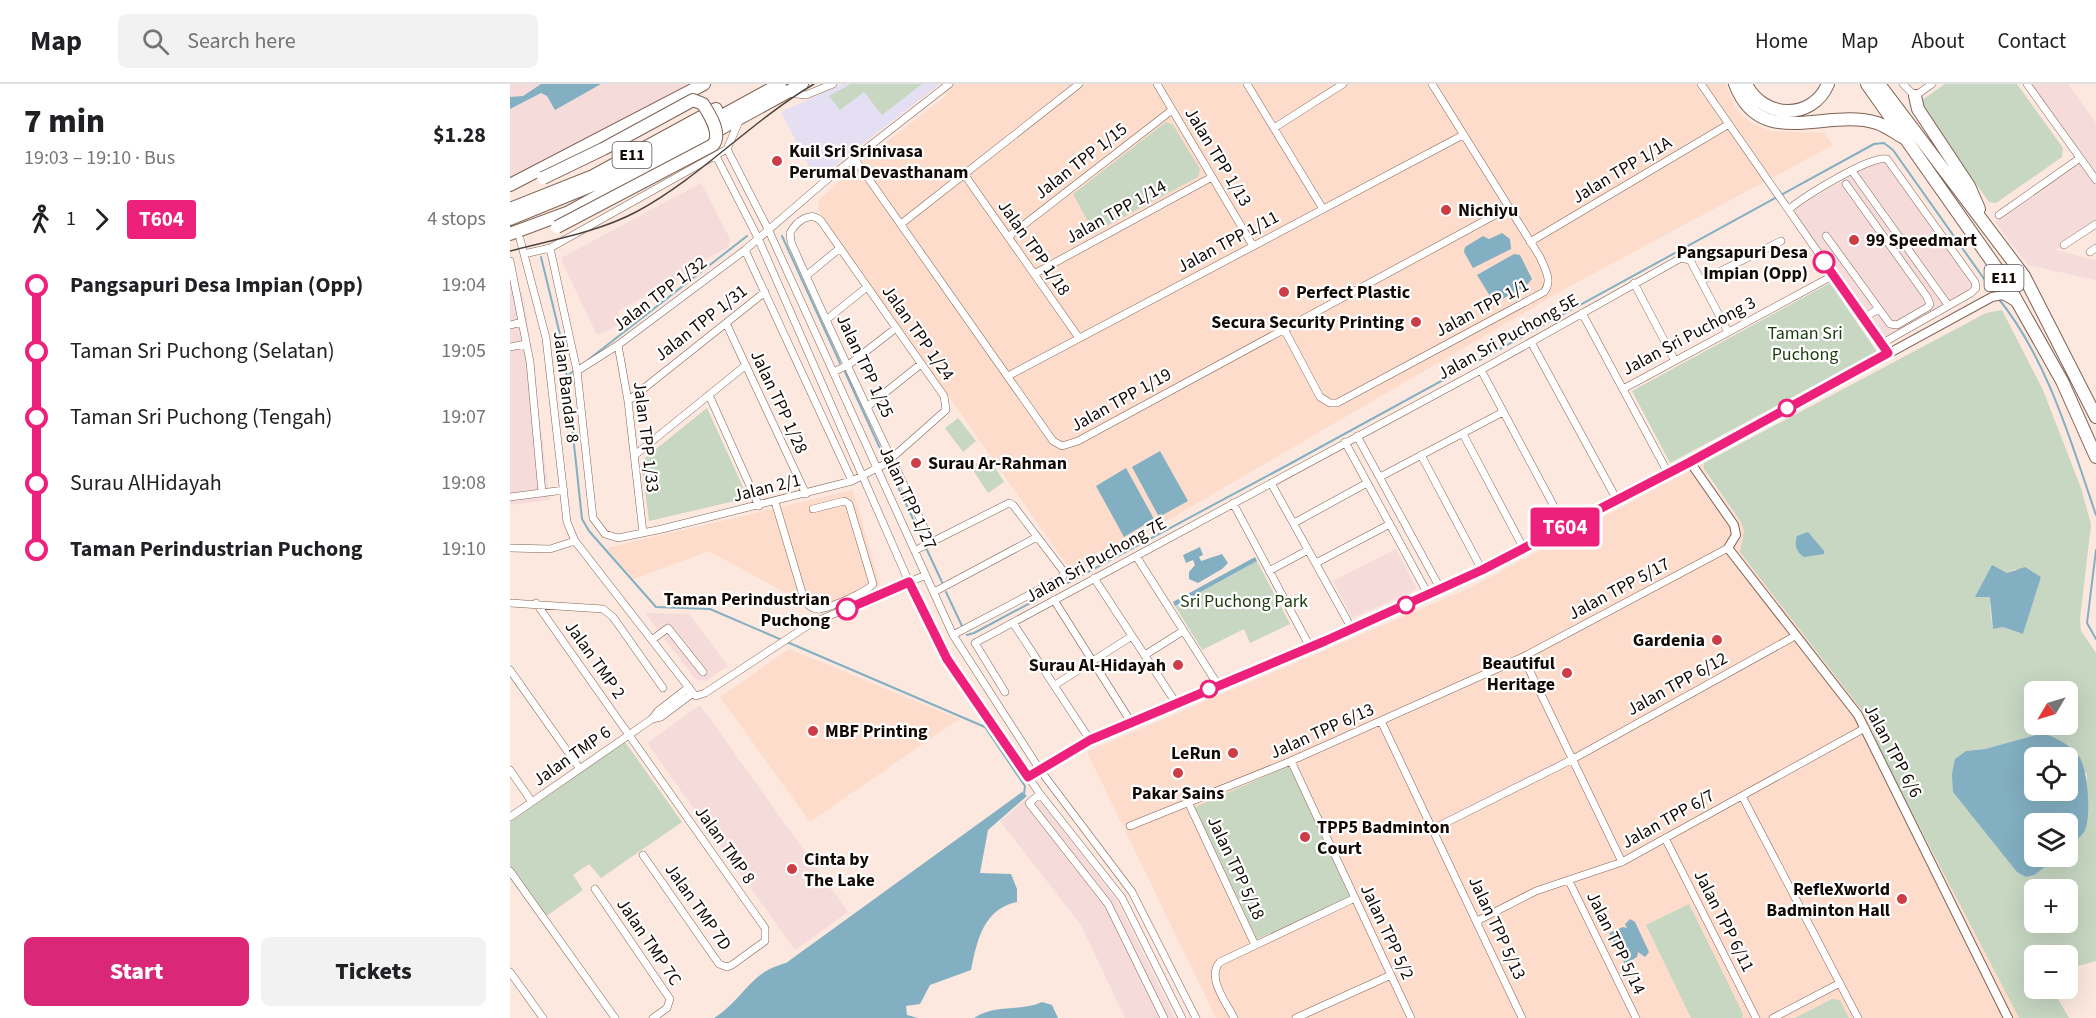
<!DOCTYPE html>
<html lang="en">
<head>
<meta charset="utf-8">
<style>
  body { margin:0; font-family:"Source Sans 3",sans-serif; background:#f2f2f2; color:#202124; height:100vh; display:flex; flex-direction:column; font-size:22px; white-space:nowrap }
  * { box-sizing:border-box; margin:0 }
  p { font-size:20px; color:#757577 }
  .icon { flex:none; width:33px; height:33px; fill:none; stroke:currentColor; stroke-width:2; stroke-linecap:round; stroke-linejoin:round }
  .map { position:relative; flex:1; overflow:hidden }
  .side { display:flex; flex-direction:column; background:#fff; width:510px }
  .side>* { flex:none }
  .badge { padding:0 12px; border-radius:4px; font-size:21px; line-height:39px }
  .needle { width:39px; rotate:232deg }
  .tools { position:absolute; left:1514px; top:597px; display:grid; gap:12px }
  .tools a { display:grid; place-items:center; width:54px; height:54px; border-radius:9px; background:#fff; box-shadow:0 6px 24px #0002; font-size:30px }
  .map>.badge { position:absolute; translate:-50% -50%; box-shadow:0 0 0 3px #fff }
  .legs { display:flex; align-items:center; gap:9px; height:66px; padding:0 24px; font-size:20px }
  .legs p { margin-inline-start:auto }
  .head { display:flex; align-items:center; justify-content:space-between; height:102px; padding:0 24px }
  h1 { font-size:33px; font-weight:800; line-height:45px }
  .cta { display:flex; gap:12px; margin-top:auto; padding:12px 24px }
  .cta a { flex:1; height:69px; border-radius:9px; background:#db2777; color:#fff; font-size:24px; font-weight:800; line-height:69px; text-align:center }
  .cta a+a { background:#f2f2f2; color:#202124 }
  ul { padding:0 24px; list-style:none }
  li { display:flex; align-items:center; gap:21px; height:66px; font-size:22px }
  li i { display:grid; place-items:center; width:9px; height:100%; margin:0 8px; background:currentColor }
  li i::after { content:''; width:15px; height:15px; margin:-8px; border:4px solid; border-radius:50%; background:#fff }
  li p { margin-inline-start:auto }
  li:first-child i { background:linear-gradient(#0000 50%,currentColor 0) }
  li:last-child i { background:linear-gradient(currentColor 50%,#0000 0) }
  header { display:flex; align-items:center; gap:36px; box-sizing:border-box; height:84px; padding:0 30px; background:#fff; border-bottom:2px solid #e0e0e0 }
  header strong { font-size:28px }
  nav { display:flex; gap:33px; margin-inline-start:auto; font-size:21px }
  .search { width:420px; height:54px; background:#f2f2f2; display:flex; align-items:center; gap:15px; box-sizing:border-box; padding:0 21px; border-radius:9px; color:#757577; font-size:22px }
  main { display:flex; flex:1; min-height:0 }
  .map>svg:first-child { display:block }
  .commercial { fill:#f6dbdb }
  .built { fill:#fddccc }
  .education { fill:#e5dff4 }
  .green { fill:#c7d7c2; fill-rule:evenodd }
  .water { fill:#83afc2; fill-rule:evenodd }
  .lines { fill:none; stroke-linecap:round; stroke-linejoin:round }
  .stream { stroke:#83afc2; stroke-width:2 }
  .minor-casing { stroke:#806355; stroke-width:8 }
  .tertiary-casing { stroke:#806355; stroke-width:10 }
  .motorway-casing { stroke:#806355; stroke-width:14 }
  .minor { stroke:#fff; stroke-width:7 }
  .tertiary { stroke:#fff; stroke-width:8 }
  .motorway { stroke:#fff; stroke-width:12 }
  .tram { stroke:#50443e; stroke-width:1.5 }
  .motorway-bridge-casing { stroke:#806355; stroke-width:14; stroke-linecap:butt }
  .motorway-bridge { stroke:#fff; stroke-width:12 }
  .line-1-casing { stroke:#fff; stroke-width:14 }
  .line-1 { stroke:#ed207b; stroke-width:9 }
  .poi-dot { fill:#cd3d46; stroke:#fff; stroke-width:2 }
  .stop-1-dot { fill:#fff; stroke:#ed207b; stroke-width:3 }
  .labels { text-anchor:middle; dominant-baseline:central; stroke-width:4.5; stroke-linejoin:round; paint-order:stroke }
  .shield { fill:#fff; stroke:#5a5350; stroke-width:1.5 }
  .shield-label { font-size:16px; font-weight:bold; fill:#130905 }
  .poi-label { font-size:18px; font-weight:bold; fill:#130905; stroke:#fff; text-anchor:start }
  .street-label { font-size:18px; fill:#130905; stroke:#fff }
  .stop-label { font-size:18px; font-weight:bold; fill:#130905; stroke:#fff; text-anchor:end }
  .park-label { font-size:18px; fill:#193b0b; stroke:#fff }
</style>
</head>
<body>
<header>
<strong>Map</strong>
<div class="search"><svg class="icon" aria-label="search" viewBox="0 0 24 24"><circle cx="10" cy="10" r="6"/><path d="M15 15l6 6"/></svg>Search here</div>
<nav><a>Home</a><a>Map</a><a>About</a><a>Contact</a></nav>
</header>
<main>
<section class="side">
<div class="head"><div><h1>7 min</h1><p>19:03 – 19:10 · Bus</p></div><b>$1.28</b></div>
<div class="legs"><svg class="icon" aria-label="walk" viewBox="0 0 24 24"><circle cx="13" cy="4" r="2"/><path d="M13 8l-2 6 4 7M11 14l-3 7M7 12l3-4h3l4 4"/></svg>1<svg class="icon" aria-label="forward" viewBox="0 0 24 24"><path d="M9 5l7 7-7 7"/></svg><b class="badge" style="background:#ed207b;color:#fff">T604</b><p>4 stops</p></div>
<ul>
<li><i style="color:#ed207b"></i><b>Pangsapuri Desa Impian (Opp)</b><p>19:04</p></li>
<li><i style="color:#ed207b"></i><span>Taman Sri Puchong (Selatan)</span><p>19:05</p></li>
<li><i style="color:#ed207b"></i><span>Taman Sri Puchong (Tengah)</span><p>19:07</p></li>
<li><i style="color:#ed207b"></i><span>Surau AlHidayah</span><p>19:08</p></li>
<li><i style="color:#ed207b"></i><b>Taman Perindustrian Puchong</b><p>19:10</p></li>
</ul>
<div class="cta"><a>Start</a><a>Tickets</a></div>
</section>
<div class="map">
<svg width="1586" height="934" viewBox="0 0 1586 934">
  <rect width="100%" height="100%" fill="#fce8de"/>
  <path class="commercial" d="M0 0H189L0 95Z
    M1520 0H1558L1586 39V93Z
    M1368 76 1376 77 1464 199 1463 205 1372 256 1282 126Z
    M1570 78 1586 101V137L1545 166 1586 176V196L1518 181 1485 138Z
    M191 99 220 155 218 163 184 182 185 186 108 227 113 239 87 251 52 178 53 173Z
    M0 189 14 212 40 416 0 421Z
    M886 465 907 505 842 534 823 497Z
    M135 529 179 530 218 582 196 597 186 596Z
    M190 621 338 828 285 866 137 659Z
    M524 709 606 815 665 934H615L571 841 490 737Z"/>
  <path class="built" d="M430 0H1216L1225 24 1241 39 1261 47 1314 49 1323 61 1060 202 564 491 308 126 309 116 356 74 437 11Z
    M1194 379 1196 391 1231 438 1234 447 1231 468 1357 633 1372 671 1509 934H706L577 668 960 504Z
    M343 406 370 501 362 507 310 529 298 519 293 505 276 509 199 467 124 495 96 464Z
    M279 565 449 635 300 738 210 613Z"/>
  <path class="education" d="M333 0H430L306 96 271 28Z"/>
  <path class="green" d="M341 0H412L372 31 354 8 330 26 319 12Z
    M1435 0H1507L1553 64 1552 73 1486 119 1479 118 1411 23 1412 16Z
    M656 38 663 41 690 85 688 93 584 149 563 110Z
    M1320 199 1367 268 1160 379 1122 307Z
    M1492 226 1533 306 1571 404 1579 433 1581 441 1570 535 1571 547 1586 569V877L1568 882 1557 892V872H1524V904L1547 905 1544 908 1559 934H1509L1372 671 1357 633 1230 468 1234 447 1231 438 1194 385V379L1476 229ZM1505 485 1531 493 1513 550 1493 543 1483 545C1478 518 1480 511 1492 486L1497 489ZM1524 608H1557V640H1524ZM1533 649 1577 690 1574 748 1557 764V772C1541 773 1532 789 1516 793L1443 708 1456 667 1475 665ZM1524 806H1557V838H1524Z
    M197 324 238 414 139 437 131 377Z
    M448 334 466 357 453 368 435 344Z
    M478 372 494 398 478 409 461 383Z
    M747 477 780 540 740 559 734 545 692 566 665 522Z
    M115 658 172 738 91 794 79 780 63 791 73 806 35 833 0 782V738Z
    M779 682 840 813 747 855 685 723Z
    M1179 820 1233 930 1232 934H1181L1136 841Z
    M1322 915 1330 916 1339 934H1285Z"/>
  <path class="water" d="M31 0H91L45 26 37 12 31 9 0 25V13L13 12Z
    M992 149 1000 155 1001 165 963 184 954 168 955 163 973 152 979 155Z
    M1004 170 1010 171 1022 195 1016 202 987 218 983 217 967 191Z
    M650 367 678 417 649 433 622 383Z
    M616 384 644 435 614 453 586 402Z
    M1298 448 1314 467V470L1294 473C1286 468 1284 461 1287 452Z
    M690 463 693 471 689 473 691 477 712 470 718 479 712 485 688 499 679 495V488L685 481 683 476 676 479 673 471Z
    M745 473 747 477 665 522 663 518Z
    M1482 481 1497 489 1515 483 1531 493 1513 550 1493 543 1483 545 1480 513H1465Z
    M1533 649C1546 654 1559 660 1568 671 1578 682 1582 736 1574 748 1570 754 1562 759 1557 764V740H1524V772L1548 773 1524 791 1516 793 1507 788 1443 708 1442 690 1445 675 1456 667 1475 665ZM1524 674H1557V706H1524Z
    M512 708 517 712 478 746 470 789 501 790 507 805V818C473 825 467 857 461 886L420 901 410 920 396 922 397 931 408 934H204C235 914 238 889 276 879Z
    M1120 835 1125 838 1139 868 1135 873 1128 868 1127 873 1115 880 1099 849 1113 843 1117 844 1115 840Z
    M532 918 542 921 548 934H464C485 920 510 928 532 918Z"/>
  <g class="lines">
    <path class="stream" d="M272 152 330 279
      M31 173 54 267 72 435 79 447 146 523 200 525 272 556
      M1488 214C1537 274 1561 358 1586 431
      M78 276 237 152
      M335 288 374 373
      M56 293 66 285
      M379 384 413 456
      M417 466 432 498
      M1586 466 1577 539 1586 555
      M436 508 452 542
      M457 551 464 549 774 383 1364 60 1374 59 1383 66 1484 209
      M277 558 475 643 515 702 514 710"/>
    <defs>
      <path id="minor" d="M647 0 743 162
        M737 0 813 125
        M1191 0 1378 269
        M1393 0 1405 12 1422 0
        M1517 0 1586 96
        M277 9 296 11 323 0
        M764 44 833 0
        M217 65 258 145 443 551 530 686 622 808 686 934
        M206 72 248 154 399 498 437 575 530 710 612 814 672 934
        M344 74 543 357 552 362 568 357 998 124
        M1342 87 1438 221
        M454 90 569 254
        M1279 125C1294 113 1360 71 1377 75L1465 198 1466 204 1461 209 1371 260
        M1489 131 1570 74
        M391 140 569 0
        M1316 152 1380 240 1387 241 1418 223 1420 220 1417 213 1336 100
        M498 153 662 26
        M10 155 36 254 57 438 65 457 183 609
        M1020 158 1219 40
        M1554 161 1586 140
        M40 164 67 287 83 434 95 450 108 454 152 445 342 397 375 380 436 326 434 312 311 137C300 126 286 138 280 149L281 158C325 259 374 358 421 458
        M235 166 342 397
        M1580 168 1586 164
        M14 170 40 164 217 65 230 35
        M0 177 20 278 32 409
        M524 190 702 93
        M296 192 330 164
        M1191 197 1271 157
        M1124 199 1165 277
        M1072 229 1158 389
        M1354 234 1368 225
        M316 236 357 203
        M216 239 296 410
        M0 241 12 238
        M774 245 810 313 820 319H827L1034 208C1043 197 1035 185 1030 173L922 0
        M1021 258 1107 416
        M108 261 118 317 133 449
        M0 263 16 260
        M971 286 1055 443
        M67 287 108 261 235 166 320 93 439 0
        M324 288 341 279 386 244
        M498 292 953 51
        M1113 305 1324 191
        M199 311 249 422
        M118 317 255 208
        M357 323 411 280
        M953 350 1014 465
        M847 352 931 506
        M835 358 919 512
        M125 371 236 281
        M911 371 972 486
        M870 393 993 328
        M761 399 842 545
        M0 413 54 406
        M265 418 294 515C297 521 303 526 310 525 321 523 356 509 363 500L339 420 334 417 303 425
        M723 419 800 563
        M784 439 857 399
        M0 464 40 465 65 457
        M406 466 499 419 503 421 554 488 553 493 443 551
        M626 472 708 601
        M806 479 880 440
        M759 487 798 466
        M584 494 666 619
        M424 508 527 453
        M544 516 621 638
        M0 519 93 525 103 533 153 604
        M26 519 255 844V857L222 881 217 883 209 880 133 771
        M503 539 580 656
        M143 555 158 544 193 588
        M635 571 673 547
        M1013 573 1112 778
        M0 586 70 685
        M545 601 622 552
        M495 608 465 559 971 286 1171 174 1180 176 1218 248
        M183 609 186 612 195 609 300 540 416 491
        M142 635 151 633 183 609
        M871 637 1012 934
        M781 677 901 934
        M0 686 22 718
        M518 694 580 656 931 506 1180 378
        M530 710 519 719 598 820 654 934
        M1232 712 1348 934
        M679 720 745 861
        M0 733 142 635 148 627 179 603
        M620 742 781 677 1013 573 1218 464
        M923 745 1063 675 1285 552
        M1155 754 1246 934
        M0 787 105 934
        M1059 797 1126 934
        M85 805 160 915 157 924 143 934
        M967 837 1026 807 1112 778 1355 644
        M0 888 33 934
        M724 934C716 918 696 893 710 878L845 814
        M786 934 881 891
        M1263 934 1330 899"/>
      <path id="tertiary" d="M1498 934 1348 631 1218 464 1226 451 1224 441 1180 378 1482 213 1493 211 1505 218"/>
      <path id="motorway" d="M1225 0C1251 68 1317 23 1367 39 1377 42 1386 50 1396 55
        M1236 0C1253 35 1302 37 1318 0
        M1357 0 1495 196 1552 297 1586 373
        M1369 0 1514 192 1586 333
        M1405 12 1408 25 1459 102 1469 125
        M0 101 194 0
        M0 125 83 92 206 25
        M0 135 93 97 270 0
        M0 150 59 128 292 0"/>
    </defs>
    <use href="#minor" class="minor-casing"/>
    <use href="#tertiary" class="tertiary-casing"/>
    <use href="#motorway" class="motorway-casing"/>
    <use href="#minor" class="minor"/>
    <use href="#tertiary" class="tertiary"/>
    <use href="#motorway" class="motorway"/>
    <path class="tram" d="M0 167C42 156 88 148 126 128 191 93 241 37 304 0"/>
    <defs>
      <path id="motorway-bridge" d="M33 94 93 65 183 16 193 20C200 31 212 50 203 61L47 143"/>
    </defs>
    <use href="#motorway-bridge" class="motorway-bridge-casing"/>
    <use href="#motorway-bridge" class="motorway-bridge"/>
  </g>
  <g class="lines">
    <defs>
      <path id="line-1" d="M337 525 399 498 437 575 518 693 580 656 815 557 972 486 1180 378 1378 269 1314 178"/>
    </defs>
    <use href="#line-1" class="line-1-casing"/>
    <use href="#line-1" class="line-1"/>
  </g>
  <g class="poi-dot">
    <circle cx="267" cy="77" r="6"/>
    <circle cx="936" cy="126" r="6"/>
    <circle cx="1344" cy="156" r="6"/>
    <circle cx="774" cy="208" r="6"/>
    <circle cx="906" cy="238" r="6"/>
    <circle cx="406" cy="379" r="6"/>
    <circle cx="1207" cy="556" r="6"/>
    <circle cx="668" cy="581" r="6"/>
    <circle cx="1057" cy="589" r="6"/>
    <circle cx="303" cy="647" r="6"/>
    <circle cx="723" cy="669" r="6"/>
    <circle cx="668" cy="689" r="6"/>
    <circle cx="795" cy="753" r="6"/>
    <circle cx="282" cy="785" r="6"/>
    <circle cx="1392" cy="815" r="6"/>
  </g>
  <g class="stop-1-dot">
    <circle cx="1314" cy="178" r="10"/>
    <circle cx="1277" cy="324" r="8"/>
    <circle cx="896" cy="521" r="8"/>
    <circle cx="337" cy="525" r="10"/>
    <circle cx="699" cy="605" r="8"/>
  </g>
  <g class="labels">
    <g class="shield">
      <rect x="102.5" y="58" width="39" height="26" rx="4.5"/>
      <rect x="1474.5" y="181" width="39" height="26" rx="4.5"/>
    </g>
    <g class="shield-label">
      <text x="122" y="71">E11</text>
      <text x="1494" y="194">E11</text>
    </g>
    <g class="poi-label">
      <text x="279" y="67">Kuil Sri Srinivasa<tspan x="279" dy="21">Perumal Devasthanam</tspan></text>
      <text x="948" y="126">Nichiyu</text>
      <text x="1356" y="156">99 Speedmart</text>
      <text x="786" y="208">Perfect Plastic</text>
      <text x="894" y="238" text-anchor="end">Secura Security Printing</text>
      <text x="418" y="379">Surau Ar-Rahman</text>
      <text x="1195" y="556" text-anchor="end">Gardenia</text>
      <text x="1045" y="579" text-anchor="end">Beautiful<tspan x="1045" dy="21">Heritage</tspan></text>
      <text x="656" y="581" text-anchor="end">Surau Al-Hidayah</text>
      <text x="315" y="647">MBF Printing</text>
      <text x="711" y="669" text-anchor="end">LeRun</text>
      <text x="668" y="709" text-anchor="middle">Pakar Sains</text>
      <text x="807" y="743">TPP5 Badminton<tspan x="807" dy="21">Court</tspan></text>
      <text x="294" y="775">Cinta by<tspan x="294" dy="21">The Lake</tspan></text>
      <text x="1380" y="805" text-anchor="end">RefleXworld<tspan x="1380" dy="21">Badminton Hall</tspan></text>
    </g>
    <g class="street-label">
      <text transform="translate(708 73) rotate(59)">Jalan TPP 1/13</text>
      <text transform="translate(571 77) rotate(-38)">Jalan TPP 1/15</text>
      <text transform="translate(1112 86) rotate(-31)">Jalan TPP 1/1A</text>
      <text transform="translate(606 128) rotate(-29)">Jalan TPP 1/14</text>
      <text transform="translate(718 158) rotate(-28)">Jalan TPP 1/11</text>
      <text transform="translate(524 164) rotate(55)">Jalan TPP 1/18</text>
      <text transform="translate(150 210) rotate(-37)">Jalan TPP 1/32</text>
      <text transform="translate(972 224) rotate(-28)">Jalan TPP 1/1</text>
      <text transform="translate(191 239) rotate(-38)">Jalan TPP 1/31</text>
      <text transform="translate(408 249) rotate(55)">Jalan TPP 1/24</text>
      <text transform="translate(1179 252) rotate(-28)">Jalan Sri Puchong 3</text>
      <text transform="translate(998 253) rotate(-29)">Jalan Sri Puchong 5E</text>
      <text transform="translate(355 282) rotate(65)">Jalan TPP 1/25</text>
      <text transform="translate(56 303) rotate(83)">Jalan Bandar 8</text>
      <text transform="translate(611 316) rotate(-29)">Jalan TPP 1/19</text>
      <text transform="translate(269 318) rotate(65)">Jalan TPP 1/28</text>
      <text transform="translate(136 353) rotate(83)">Jalan TPP 1/33</text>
      <text transform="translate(257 404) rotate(-14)">Jalan 2/1</text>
      <text transform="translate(398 414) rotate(65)">Jalan TPP 1/27</text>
      <text transform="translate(586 476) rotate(-29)">Jalan Sri Puchong 7E</text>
      <text transform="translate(1109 505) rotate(-28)">Jalan TPP 5/17</text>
      <text transform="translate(85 576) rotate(55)">Jalan TMP 2</text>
      <text transform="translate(1167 600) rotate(-29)">Jalan TPP 6/12</text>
      <text transform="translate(812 647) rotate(-24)">Jalan TPP 6/13</text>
      <text transform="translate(1383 667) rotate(62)">Jalan TPP 6/6</text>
      <text transform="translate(62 672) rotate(-35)">Jalan TMP 6</text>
      <text transform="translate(1158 735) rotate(-29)">Jalan TPP 6/7</text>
      <text transform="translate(215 761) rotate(55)">Jalan TMP 8</text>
      <text transform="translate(726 784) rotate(65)">Jalan TPP 5/18</text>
      <text transform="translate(188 823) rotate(55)">Jalan TMP 7D</text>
      <text transform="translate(1214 837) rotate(63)">Jalan TPP 6/11</text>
      <text transform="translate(987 844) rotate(65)">Jalan TPP 5/13</text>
      <text transform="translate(877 848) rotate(65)">Jalan TPP 5/2</text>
      <text transform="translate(139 858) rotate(56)">Jalan TMP 7C</text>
      <text transform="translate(1106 859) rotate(64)">Jalan TPP 5/14</text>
    </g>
    <g class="stop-label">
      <text x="1298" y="168">Pangsapuri Desa<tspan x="1298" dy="21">Impian (Opp)</tspan></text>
      <text x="320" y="515">Taman Perindustrian<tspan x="320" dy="21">Puchong</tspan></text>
    </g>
    <g class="park-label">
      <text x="1295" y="249">Taman Sri<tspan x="1295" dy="21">Puchong</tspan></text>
      <text x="734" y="517">Sri Puchong Park</text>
    </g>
  </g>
</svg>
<div class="tools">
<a><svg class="needle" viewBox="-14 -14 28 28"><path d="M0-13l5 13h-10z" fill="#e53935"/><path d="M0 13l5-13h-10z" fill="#757577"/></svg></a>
<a><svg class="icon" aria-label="locate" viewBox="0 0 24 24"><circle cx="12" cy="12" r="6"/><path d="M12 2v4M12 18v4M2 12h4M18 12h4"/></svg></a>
<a><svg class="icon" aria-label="layers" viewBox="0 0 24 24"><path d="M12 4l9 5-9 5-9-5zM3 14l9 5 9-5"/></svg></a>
<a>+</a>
<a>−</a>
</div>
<b class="badge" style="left:1055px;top:443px;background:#ed207b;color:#fff">T604</b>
</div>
</main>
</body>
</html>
